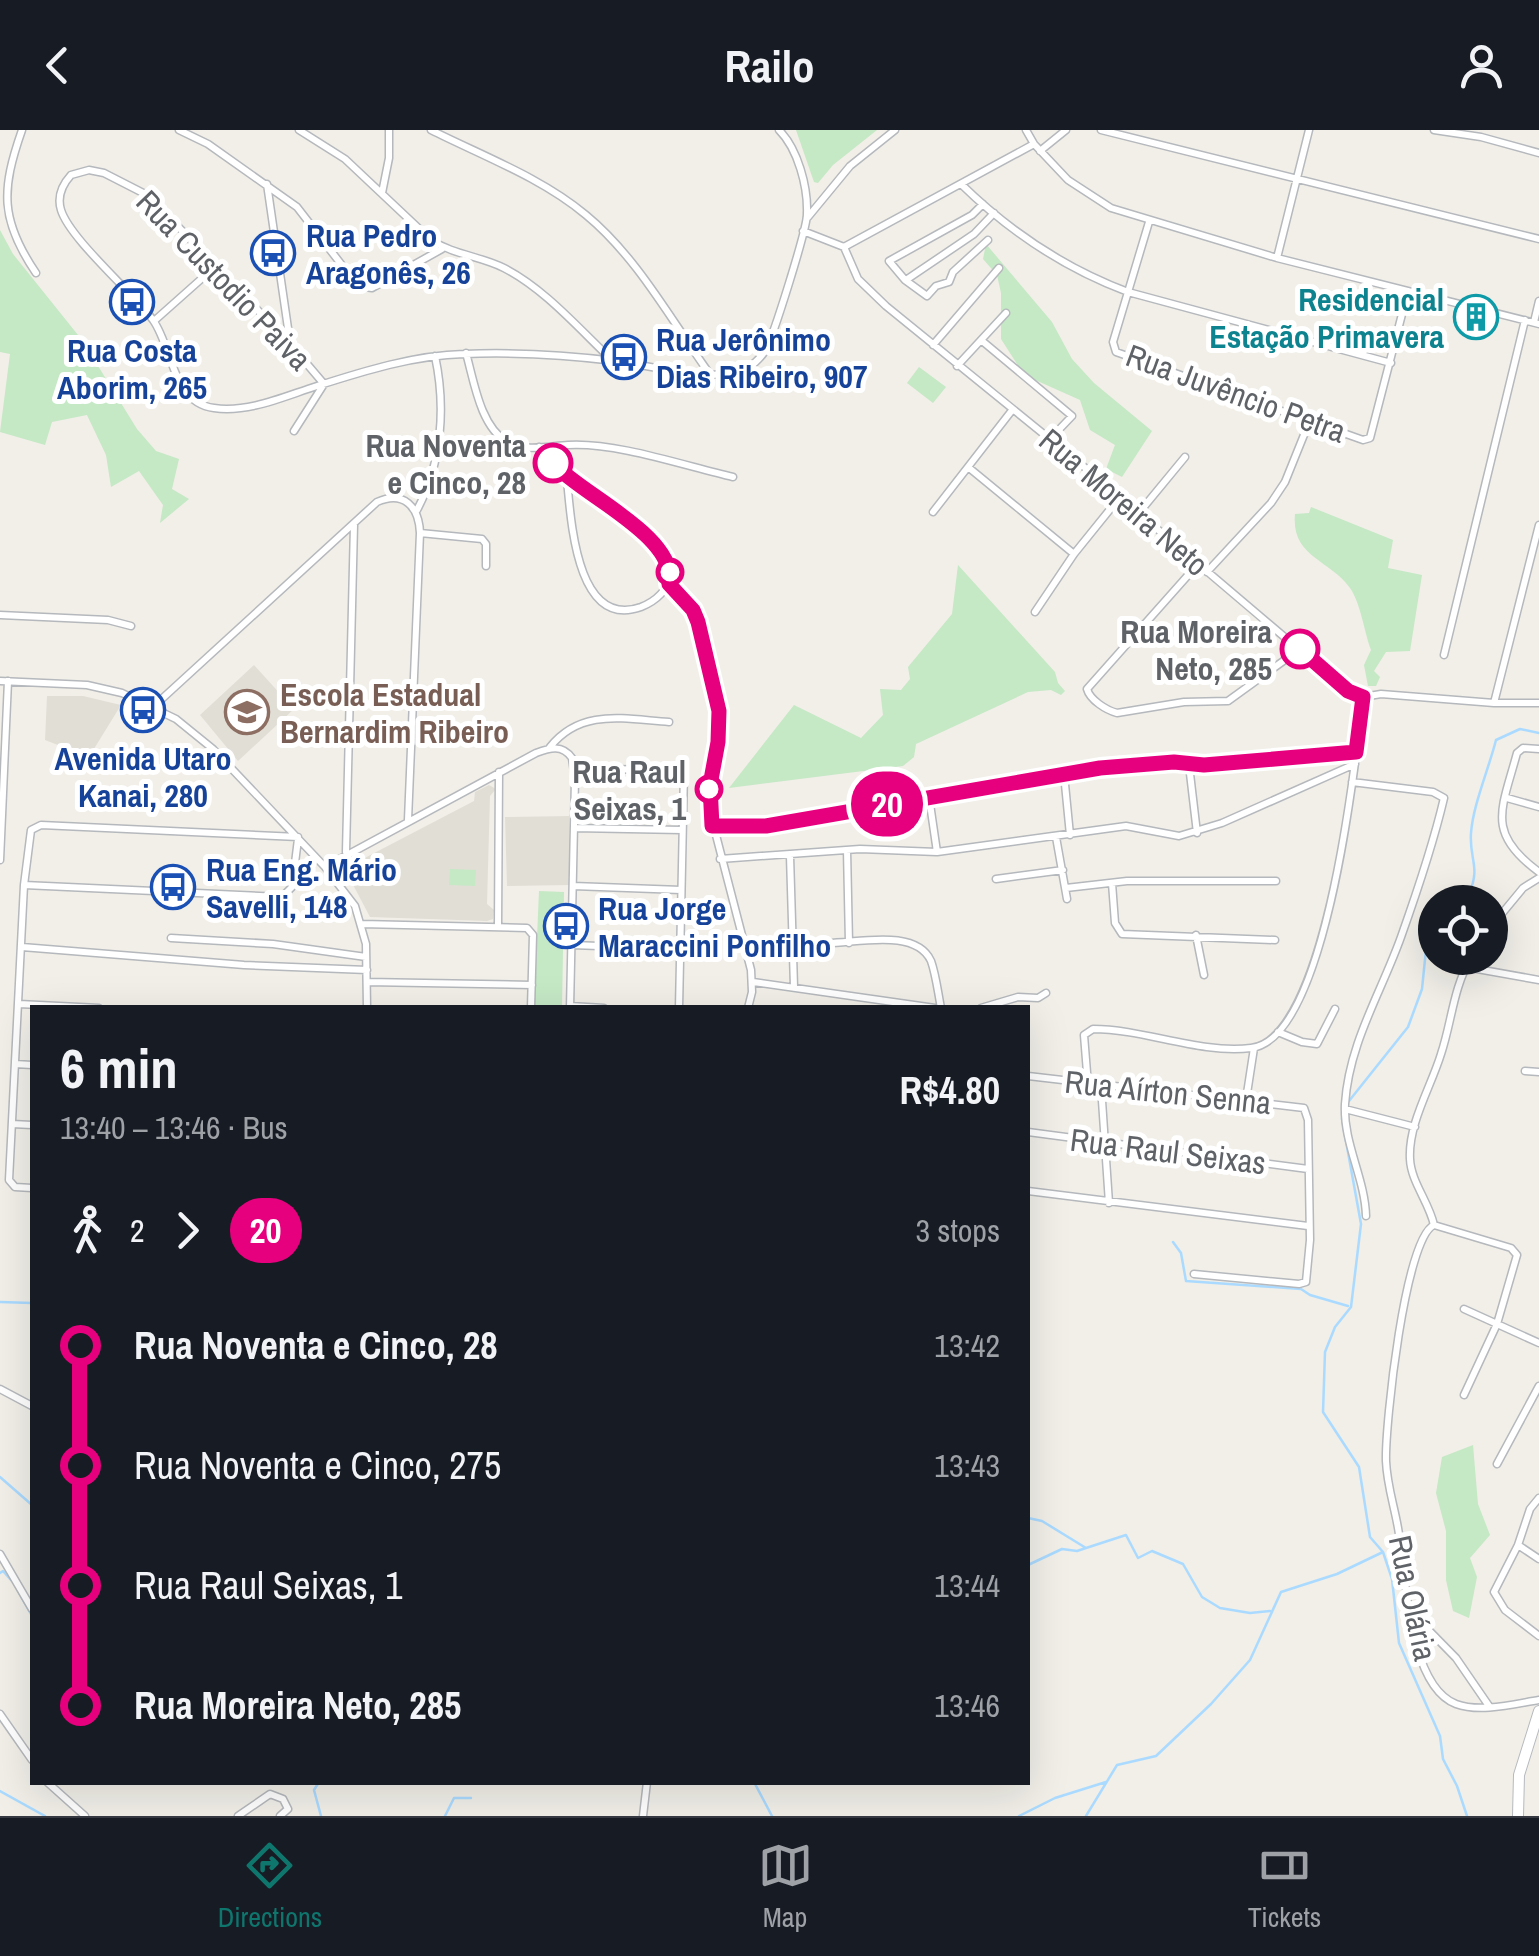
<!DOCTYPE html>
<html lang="en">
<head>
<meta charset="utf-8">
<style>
  body { margin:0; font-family:"Archivo Narrow",sans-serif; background:#242831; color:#f1f3f6; height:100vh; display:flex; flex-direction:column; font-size:38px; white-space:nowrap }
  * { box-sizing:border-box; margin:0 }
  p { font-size:32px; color:#9ea1a6 }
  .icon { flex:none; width:55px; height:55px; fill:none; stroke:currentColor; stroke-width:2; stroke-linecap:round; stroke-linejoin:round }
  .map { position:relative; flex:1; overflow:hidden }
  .side { position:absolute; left:30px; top:875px; width:1000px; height:780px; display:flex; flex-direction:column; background:#171b24; border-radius:0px; box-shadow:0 10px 40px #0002 }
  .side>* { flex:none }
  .badge { padding:0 20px; border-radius:32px; font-size:35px; line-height:65px }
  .tools { position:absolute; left:1418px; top:755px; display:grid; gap:20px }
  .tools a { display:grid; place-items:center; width:90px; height:90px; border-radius:50%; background:#171b24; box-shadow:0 10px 40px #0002; font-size:50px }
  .map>.badge { position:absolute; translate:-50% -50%; box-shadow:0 0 0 5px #fff }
  .legs { display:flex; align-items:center; gap:15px; height:110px; padding:0 30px; font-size:32px }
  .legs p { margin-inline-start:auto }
  .headline { display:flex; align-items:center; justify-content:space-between; height:170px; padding:0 30px }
  h1 { font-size:55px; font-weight:800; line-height:75px }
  ul { padding:0 30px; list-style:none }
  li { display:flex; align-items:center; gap:35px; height:120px; font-size:38px }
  li i { display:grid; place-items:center; width:15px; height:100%; margin:0 12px; background:currentColor }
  li i::after { content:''; width:25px; height:25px; margin:-12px; border:8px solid; border-radius:50%; background:#171b24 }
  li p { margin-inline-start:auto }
  li:first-child i { background:linear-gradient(#0000 50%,currentColor 0) }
  li:last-child i { background:linear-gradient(currentColor 50%,#0000 0) }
  header { display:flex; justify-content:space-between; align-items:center; height:130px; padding:0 30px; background:#171b24; font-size:45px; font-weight:800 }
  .tabs { display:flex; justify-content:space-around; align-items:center; height:140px; border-top:2px solid #363941; background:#171b24; font-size:28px; color:#9ea1a6 }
  .tabs a { display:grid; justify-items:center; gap:5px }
  .tabs .on { color:#0f766e }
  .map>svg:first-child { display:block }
  .education { fill:#e1ded6 }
  .green { fill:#c5e8c5 }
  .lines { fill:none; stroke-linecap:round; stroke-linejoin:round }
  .stream { stroke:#aadaff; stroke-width:2.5 }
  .street-casing { stroke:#b5b8bc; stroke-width:9 }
  .secondary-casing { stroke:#b6babf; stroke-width:12 }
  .street { stroke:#fff; stroke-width:6 }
  .secondary { stroke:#fff; stroke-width:10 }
  .line-1-casing { stroke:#fff; stroke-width:22 }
  .line-1 { stroke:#e6007e; stroke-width:15 }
  .stop-1-dot { fill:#fff; stroke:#e6007e; stroke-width:5 }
  .labels { text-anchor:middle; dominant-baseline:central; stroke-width:10; stroke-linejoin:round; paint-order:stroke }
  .transit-label { font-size:32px; font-weight:bold; fill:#164399; stroke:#fff; text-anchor:start }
  .street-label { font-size:32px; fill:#5f6368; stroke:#fff }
  .culture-label { font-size:32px; font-weight:bold; fill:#0d838f; stroke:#fff; text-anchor:end }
  .stop-label { font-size:32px; font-weight:bold; fill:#5f6368; stroke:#fff; text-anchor:end }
  .education-label { font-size:32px; font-weight:bold; fill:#785e54; stroke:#fff; text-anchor:start }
</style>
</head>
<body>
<header><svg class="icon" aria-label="back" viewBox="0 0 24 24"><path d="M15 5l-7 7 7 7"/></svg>Railo<svg class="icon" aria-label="person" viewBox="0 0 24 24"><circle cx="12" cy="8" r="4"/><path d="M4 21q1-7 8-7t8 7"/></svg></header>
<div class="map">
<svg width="1539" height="1686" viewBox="0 0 1539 1686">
  <rect width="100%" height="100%" fill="#f1efe8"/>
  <path class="education" d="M254 535 294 579 238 631 200 585Z
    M47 566H83L121 575 89 627 45 610Z
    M489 655 496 659 490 666 487 774 494 780 493 789 487 791 370 787 350 749 342 740V733L357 732 474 671 475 662Z
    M569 686 571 755 507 756 505 687Z"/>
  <path class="green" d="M796 0H877L833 35 818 53 814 52Z
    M0 100 13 124 82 210 137 299 156 321 179 329 172 359 189 369 160 393 163 375 139 341 111 357 106 325 87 285 52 292 45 315 0 302 10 224 0 222Z
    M986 114 1052 192 1072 229 1094 253 1152 301 1122 347 1106 339 1115 315 1090 300 1080 270 1024 245 1001 209V163L997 145 983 129Z
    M919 237 946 257 933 273 907 253Z
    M1311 377 1393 410 1388 438 1422 445 1410 521 1386 522 1374 541 1380 547 1376 556H1368L1364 535 1371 520C1364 501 1361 474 1350 458 1329 429 1291 427 1295 384L1309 383Z
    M958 435 1055 542 1058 553 1065 561 1061 565 1051 560 1028 562 916 614 914 627 903 636 729 658 794 575 861 608 883 585 880 559 901 560 910 549 908 537 952 484Z
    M450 739 476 740 475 756 449 755Z
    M539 761 564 762 562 877 534 878Z
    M1473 1315 1478 1374 1490 1405 1470 1428 1477 1447 1469 1488 1453 1481 1446 1450V1401L1436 1363 1442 1327Z"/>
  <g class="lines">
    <path class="stream" d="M1449 772 1469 764C1481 736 1469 730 1471 703 1473 675 1489 638 1496 610L1520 599 1539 603
      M1349 971 1408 897 1422 859 1429 790 1435 783
      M1342 989 1361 1094 1351 1177 1335 1197 1325 1222 1323 1282 1359 1337 1370 1407 1383 1422 1392 1449 1399 1513 1440 1606 1443 1629 1457 1656 1467 1686
      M1173 1112 1181 1123 1186 1151 1301 1159 1310 1165 1348 1176
      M0 1172 32 1173
      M0 1347 32 1375
      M1028 1388 1042 1391 1086 1418 1126 1405 1138 1428 1152 1421 1183 1434 1202 1467 1220 1478 1250 1483 1270 1481
      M1028 1435 1062 1419 1077 1421 1086 1418
      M0 1443 3 1441 11 1450
      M18 1461 32 1486
      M319 1652 314 1660 321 1686
      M754 1652 772 1686
      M0 1661 45 1686
      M445 1686 454 1668H471
      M1019 1686 1055 1668 1106 1652
      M1086 1686 1117 1635 1156 1626 1211 1574 1250 1530 1281 1462 1337 1444 1383 1422"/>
    <defs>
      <path id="street" d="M22 0C1 60 0 90 36 143
        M179 0 208 14 297 77 358 156 372 158 442 119
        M299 0 345 29 431 110C454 125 480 126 504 138 545 159 579 199 612 230
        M431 0C483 26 542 48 586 85 637 127 671 190 709 243
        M1026 0 1034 14 1068 50 1111 78 1277 128 1539 194
        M1101 0 1539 109
        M1434 0 1481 7 1539 23
        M1040 21 1066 0
        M267 54 290 212
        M961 54C1010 102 1064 138 1128 162L1391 233
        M382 63 389 28V0
        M983 74 972 85 889 131 905 150 927 166 936 156 949 152 953 142 988 110
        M808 87 850 36 895 0
        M1149 92 1113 212 1116 222 1363 310 1370 308 1408 161
        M803 101 844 117 858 149 886 176 1083 336 1348 561 1363 567 1381 564 1494 573H1539
        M844 117 1034 14
        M1277 128 1309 0
        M906 150 974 104 994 83
        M154 191 217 135
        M1534 192 1539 171
        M981 210 1072 286 1050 309
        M933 215 999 138
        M466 223C474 251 480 296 507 312 525 322 549 316 568 315 616 312 685 336 733 347
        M957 236 1006 183
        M294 301 324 254 290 214 149 66 104 43 89 40 71 45C62 55 57 67 61 80 70 109 132 162 153 190 173 218 172 273 214 278 249 283 285 266 317 256 364 241 415 225 464 224 514 222 566 225 615 231 649 235 712 253 743 240 751 237 760 229 765 221 773 208 807 99 807 84 808 57 798 19 779 0
        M539 317 567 350 647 406 666 431 671 445C667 461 656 471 641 477 576 500 571 389 567 350
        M968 337 1074 424
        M417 380C442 333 446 277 435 226
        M933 382 1013 279
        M1138 384 1185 327
        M420 403 482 409 486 414V436
        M1198 434 1087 559C1090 570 1106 580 1117 583L1184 572 1228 571 1300 519
        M1207 442 1271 373 1285 352 1310 290
        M669 454 693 480 698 492C706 522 718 555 719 586 719 619 708 649 710 682L751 840 752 862 748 878
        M1035 482 1074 424 1120 367
        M0 485 108 490 131 496
        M1444 525 1525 190
        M0 551 87 555 122 563 176 589 213 619 325 737 355 776 366 814 367 878
        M1494 573 1539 395
        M153 577 377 372C404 360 419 377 420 403L408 690
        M550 617C581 578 624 589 669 592
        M1539 619 1523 618 1517 623C1502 679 1485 703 1539 742
        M1189 635 1197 703
        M575 638 684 641 679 878
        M1064 644 1070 705
        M1352 652 1433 662 1444 668C1433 715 1417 762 1401 807 1381 863 1349 913 1345 974 1343 1013 1365 1048 1366 1086
        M929 667 937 722
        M1507 668 1539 677
        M712 696H766L1100 638 1174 632 1203 635 1356 622
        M574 698 682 700
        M1056 707 1067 769
        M847 720 849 813
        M346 722 354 395
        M790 726 794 857
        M720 729 860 719 937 722 1126 696 1179 706 1222 693 1355 634
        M0 730 8 551
        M325 737 536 623C550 618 562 614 572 628L575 649 570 878
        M996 749 1063 740
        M1112 753 1115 793 1122 804 1275 810
        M24 755 282 767 292 757 298 709
        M573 756 681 760
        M1066 758 1127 751H1276
        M362 794 527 798 533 805 531 878
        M498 796 499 642
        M1490 798 1523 758 1539 748
        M1196 805 1204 845
        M171 808 273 814 366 827
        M828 813C857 813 916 798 931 831 936 845 938 863 941 878
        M572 815 680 819
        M22 817 244 835 367 840
        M1466 837 1539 850
        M367 852 532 855
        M753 852 935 878
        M19 874 99 878
        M570 876 604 878
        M981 878 1018 867 1038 868 1046 863
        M1278 902 1302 912 1317 914 1335 879
        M15 934 32 935
        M1525 941 1539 942
        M1028 946 1304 978 1308 990 1310 1110 1306 1152 1299 1154 1194 1144
        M1088 955 1084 905 1093 899C1145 899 1198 924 1251 918 1327 910 1356 628 1363 567
        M1101 956 1109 1073
        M1246 970 1254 918
        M1345 979 1415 997
        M12 994 32 995
        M1028 1002 1308 1039
        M32 1058 15 1057 9 1050 24 755 31 700 41 695 298 707
        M1028 1061 1308 1096
        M1434 1095C1405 1108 1385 1295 1386 1331 1387 1355 1394 1375 1398 1398 1406 1441 1407 1555 1456 1574 1480 1583 1514 1574 1539 1570
        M1434 1095C1429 1072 1411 1052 1410 1029 1408 994 1431 957 1441 924 1452 891 1453 858 1471 828
        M1434 1095 1511 1118 1517 1125 1497 1194 1464 1265
        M1464 1179 1539 1213
        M0 1259 32 1276
        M1497 1334 1539 1256
        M1539 1368 1530 1379 1518 1415 1494 1462 1505 1480 1539 1506
        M1518 1415 1539 1429
        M0 1424 32 1479
        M1408 1479 1456 1528 1489 1576
        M0 1584 32 1630
        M47 1652 85 1686
        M238 1686 270 1664 283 1669 288 1679 280 1686
        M643 1686 647 1652"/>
      <path id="secondary" d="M1518 1686 1519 1645 1539 1581"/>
    </defs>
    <use href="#street" class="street-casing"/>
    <use href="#secondary" class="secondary-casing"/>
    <use href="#street" class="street"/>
    <use href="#secondary" class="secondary"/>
  </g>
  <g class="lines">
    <defs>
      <path id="line-1" d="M553 333C580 364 679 407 669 454L693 480 698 492 719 581 718 612 710 655 712 696H766L1100 638 1174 632 1204 635 1356 622 1363 567 1348 561 1300 519"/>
    </defs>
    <use href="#line-1" class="line-1-casing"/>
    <use href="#line-1" class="line-1"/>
  </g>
  <defs>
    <symbol id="bus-ring" viewBox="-11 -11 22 22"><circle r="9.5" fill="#fff" stroke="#1a4fb4" stroke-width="1.5"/><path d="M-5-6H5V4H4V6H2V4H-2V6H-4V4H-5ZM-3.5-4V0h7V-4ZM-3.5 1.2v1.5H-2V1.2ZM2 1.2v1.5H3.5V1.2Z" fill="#1a4fb4"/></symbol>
    <symbol id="building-ring" viewBox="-11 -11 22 22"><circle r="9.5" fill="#fff" stroke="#0f9aa8" stroke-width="1.5"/><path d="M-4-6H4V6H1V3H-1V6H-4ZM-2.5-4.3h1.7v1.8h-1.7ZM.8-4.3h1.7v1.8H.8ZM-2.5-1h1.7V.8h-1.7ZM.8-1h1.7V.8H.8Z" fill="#0f9aa8"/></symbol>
    <symbol id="school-ring" viewBox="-11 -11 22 22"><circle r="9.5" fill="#fff" stroke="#8d6e63" stroke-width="1.5"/><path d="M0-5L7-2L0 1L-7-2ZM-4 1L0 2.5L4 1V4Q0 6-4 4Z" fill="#8d6e63"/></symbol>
  </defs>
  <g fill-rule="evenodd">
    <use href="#bus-ring" x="248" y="98" width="50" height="50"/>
    <use href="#bus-ring" x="107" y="147" width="50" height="50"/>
    <use href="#building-ring" x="1451" y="162" width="50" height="50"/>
    <use href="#bus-ring" x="599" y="202" width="50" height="50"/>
    <use href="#bus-ring" x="118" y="555" width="50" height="50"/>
    <use href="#school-ring" x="222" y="557" width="50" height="50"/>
    <use href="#bus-ring" x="148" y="732" width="50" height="50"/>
    <use href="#bus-ring" x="541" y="771" width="50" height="50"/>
  </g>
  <g class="stop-1-dot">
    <circle cx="553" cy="333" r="18"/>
    <circle cx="670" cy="442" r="12"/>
    <circle cx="1300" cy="519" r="18"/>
    <circle cx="709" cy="659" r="12"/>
  </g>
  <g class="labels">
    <g class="transit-label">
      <text x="306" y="105">Rua Pedro<tspan x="306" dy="37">Aragonês, 26</tspan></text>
      <text x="656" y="209">Rua Jerônimo<tspan x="656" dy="37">Dias Ribeiro, 907</tspan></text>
      <text x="132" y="220" text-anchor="middle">Rua Costa<tspan x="132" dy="37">Aborim, 265</tspan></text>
      <text x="143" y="628" text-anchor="middle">Avenida Utaro<tspan x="143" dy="37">Kanai, 280</tspan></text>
      <text x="206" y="739">Rua Eng. Mário<tspan x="206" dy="37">Savelli, 148</tspan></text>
      <text x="598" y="778">Rua Jorge<tspan x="598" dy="37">Maraccini Ponfilho</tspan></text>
    </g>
    <g class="street-label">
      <text transform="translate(224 150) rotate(46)">Rua Custodio Paiva</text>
      <text transform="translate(1236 263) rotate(20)">Rua Juvêncio Petra</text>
      <text transform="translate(1124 372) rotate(40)">Rua Moreira Neto</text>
      <text transform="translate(1168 962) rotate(6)">Rua Aírton Senna</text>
      <text transform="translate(1168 1021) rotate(7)">Rua Raul Seixas</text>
      <text transform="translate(1413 1468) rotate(78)">Rua Olária</text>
    </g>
    <g class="culture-label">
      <text x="1444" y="169">Residencial<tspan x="1444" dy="37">Estação Primavera</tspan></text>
    </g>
    <g class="stop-label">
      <text x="526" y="315">Rua Noventa<tspan x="526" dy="37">e Cinco, 28</tspan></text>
      <text x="1272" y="501">Rua Moreira<tspan x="1272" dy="37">Neto, 285</tspan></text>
      <text x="686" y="641">Rua Raul<tspan x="686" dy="37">Seixas, 1</tspan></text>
    </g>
    <g class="education-label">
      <text x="280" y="564">Escola Estadual<tspan x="280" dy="37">Bernardim Ribeiro</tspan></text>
    </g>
  </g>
</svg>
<div class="tools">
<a><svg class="icon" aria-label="locate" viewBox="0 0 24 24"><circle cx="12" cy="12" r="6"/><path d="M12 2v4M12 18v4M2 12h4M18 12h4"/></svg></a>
</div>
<b class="badge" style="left:887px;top:674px;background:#e6007e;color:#fff">20</b>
<section class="side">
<div class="headline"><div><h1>6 min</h1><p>13:40 – 13:46 · Bus</p></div><b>R$4.80</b></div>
<div class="legs"><svg class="icon" aria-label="walk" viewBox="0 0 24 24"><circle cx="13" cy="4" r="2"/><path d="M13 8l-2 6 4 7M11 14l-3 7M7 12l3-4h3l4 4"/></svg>2<svg class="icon" aria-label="forward" viewBox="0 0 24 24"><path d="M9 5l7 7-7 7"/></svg><b class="badge" style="background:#e6007e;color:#fff">20</b><p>3 stops</p></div>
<ul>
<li><i style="color:#e6007e"></i><b>Rua Noventa e Cinco, 28</b><p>13:42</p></li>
<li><i style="color:#e6007e"></i><span>Rua Noventa e Cinco, 275</span><p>13:43</p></li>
<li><i style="color:#e6007e"></i><span>Rua Raul Seixas, 1</span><p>13:44</p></li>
<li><i style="color:#e6007e"></i><b>Rua Moreira Neto, 285</b><p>13:46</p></li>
</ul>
</section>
</div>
<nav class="tabs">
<a class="on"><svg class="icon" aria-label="directions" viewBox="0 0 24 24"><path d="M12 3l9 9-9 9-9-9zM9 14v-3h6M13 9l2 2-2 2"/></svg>Directions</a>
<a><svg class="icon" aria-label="map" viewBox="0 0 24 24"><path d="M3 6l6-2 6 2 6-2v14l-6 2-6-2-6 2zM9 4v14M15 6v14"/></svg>Map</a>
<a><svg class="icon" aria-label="tickets" viewBox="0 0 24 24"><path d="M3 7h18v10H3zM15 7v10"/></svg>Tickets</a>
</nav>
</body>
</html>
